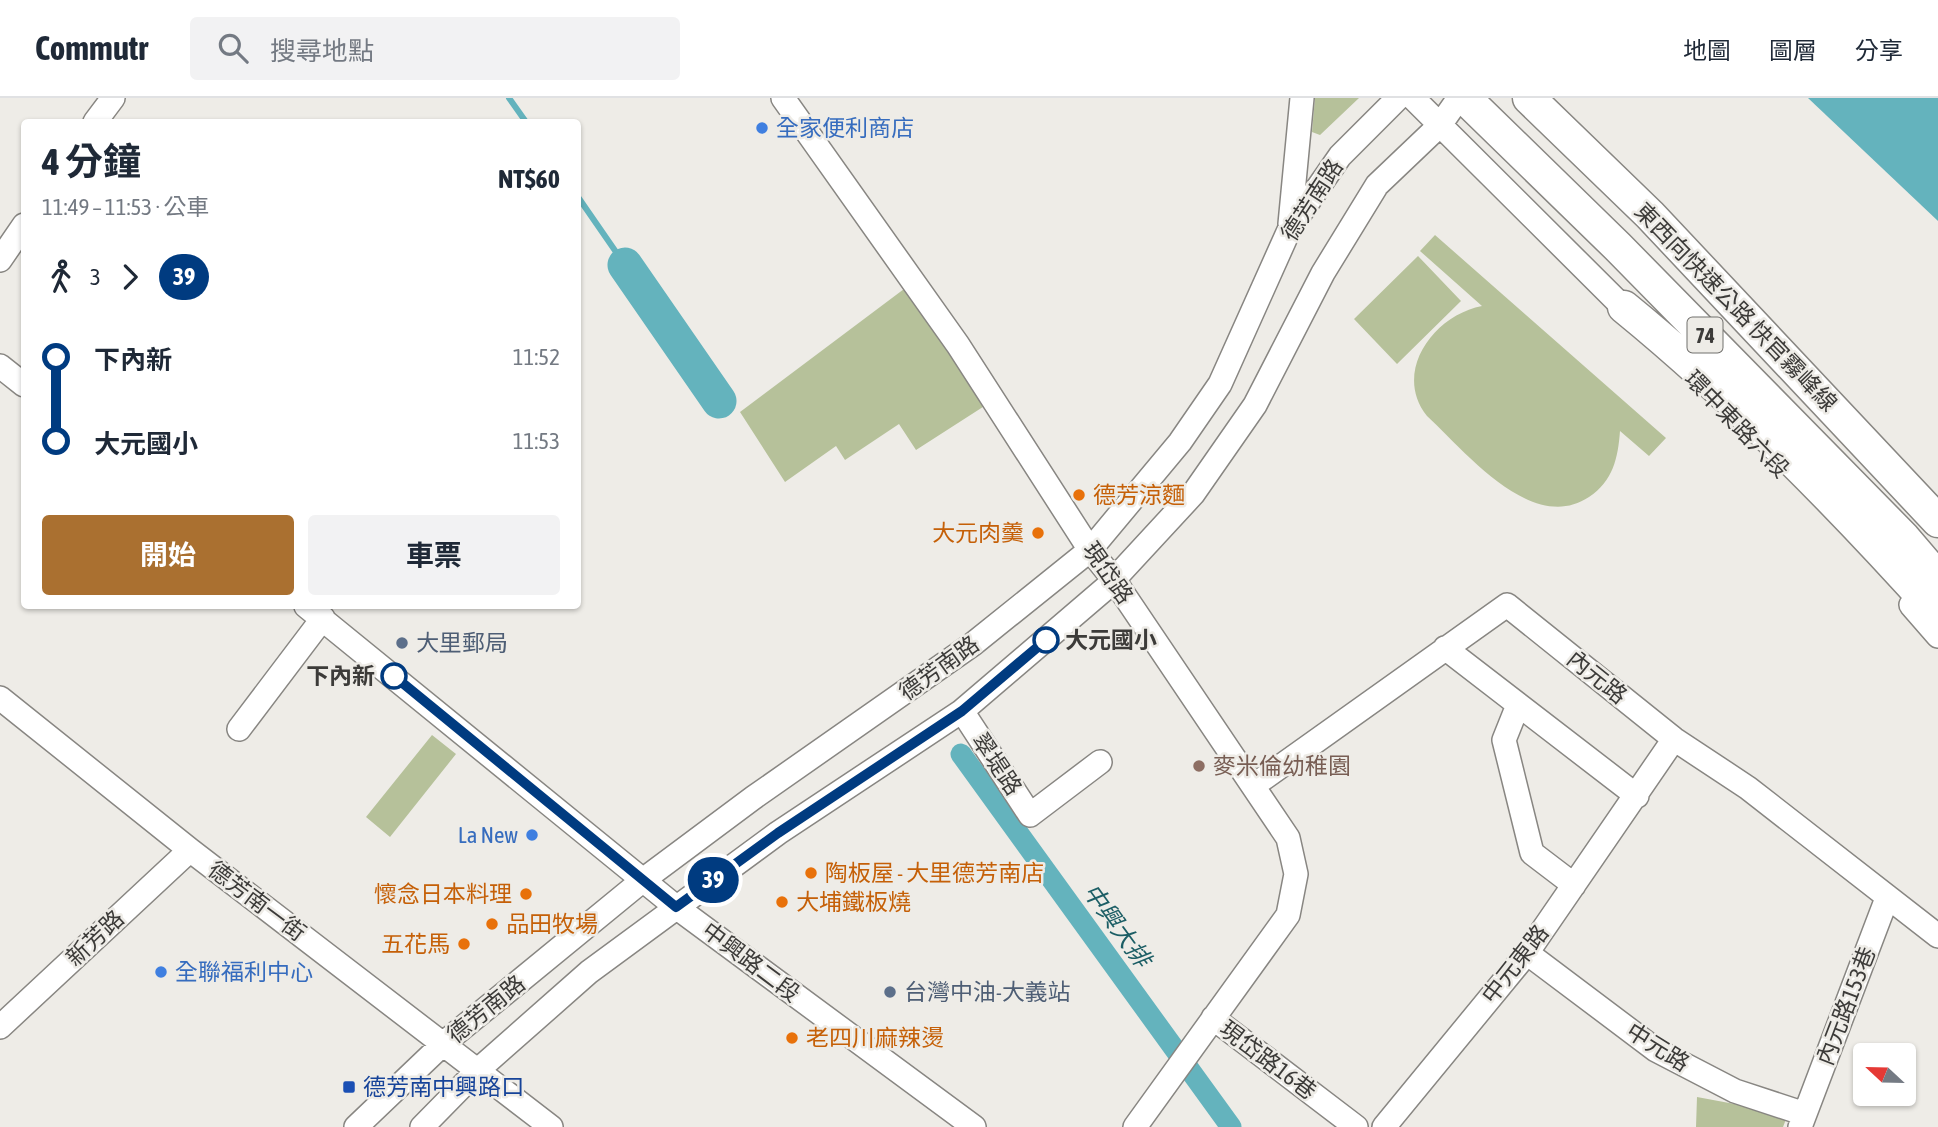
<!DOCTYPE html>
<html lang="zh-TW">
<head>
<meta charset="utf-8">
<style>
  body { margin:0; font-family:"Asap Condensed","Noto Sans TC",sans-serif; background:#f2f2f3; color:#1f2937; height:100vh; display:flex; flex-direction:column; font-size:26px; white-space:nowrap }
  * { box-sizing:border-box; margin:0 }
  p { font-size:23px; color:#747a83 }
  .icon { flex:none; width:38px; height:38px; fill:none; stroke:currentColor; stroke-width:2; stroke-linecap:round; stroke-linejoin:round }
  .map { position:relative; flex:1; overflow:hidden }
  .details { position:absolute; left:21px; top:21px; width:560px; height:490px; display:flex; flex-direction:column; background:#fff; border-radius:7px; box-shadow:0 2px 5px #0004 }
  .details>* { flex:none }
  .badge { padding:0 14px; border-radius:23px; font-size:24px; line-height:46px }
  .needle { width:46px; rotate:292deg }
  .fabs { position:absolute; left:1853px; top:945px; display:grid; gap:14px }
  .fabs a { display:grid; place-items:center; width:63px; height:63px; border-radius:7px; background:#fff; box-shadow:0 2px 5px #0004; font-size:35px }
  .map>.badge { position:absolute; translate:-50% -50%; box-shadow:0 0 0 4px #fff }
  .legs { display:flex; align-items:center; gap:10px; height:77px; padding:0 21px; font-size:23px }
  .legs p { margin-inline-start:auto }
  .summary { display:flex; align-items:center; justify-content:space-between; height:119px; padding:0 21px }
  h1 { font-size:38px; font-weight:700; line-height:52px }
  .action { display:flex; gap:14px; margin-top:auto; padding:14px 21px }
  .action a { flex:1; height:80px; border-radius:7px; background:#aa7030; color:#fff; font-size:28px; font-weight:700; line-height:80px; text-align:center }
  .action a+a { background:#f2f2f3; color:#1f2937 }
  ul { padding:0 21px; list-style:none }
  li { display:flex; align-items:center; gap:24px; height:84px; font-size:26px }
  li i { display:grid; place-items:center; width:10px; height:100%; margin:0 9px; background:currentColor }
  li i::after { content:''; width:18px; height:18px; margin:-9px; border:5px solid; border-radius:50%; background:#fff }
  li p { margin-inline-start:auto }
  li:first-child i { background:linear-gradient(#0000 50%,currentColor 0) }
  li:last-child i { background:linear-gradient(currentColor 50%,#0000 0) }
  header { display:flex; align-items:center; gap:42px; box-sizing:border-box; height:98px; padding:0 35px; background:#fff; border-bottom:2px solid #e0e1e3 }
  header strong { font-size:33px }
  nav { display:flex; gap:38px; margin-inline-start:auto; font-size:24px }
  .search { width:490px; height:63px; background:#f2f2f3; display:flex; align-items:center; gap:18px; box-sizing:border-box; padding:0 24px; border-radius:7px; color:#747a83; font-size:26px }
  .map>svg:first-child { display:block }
  .green { fill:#b6c19a }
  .water { fill:#64b3bd }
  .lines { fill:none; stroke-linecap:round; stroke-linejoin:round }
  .stream { stroke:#64b3bd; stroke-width:6 }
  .canal { stroke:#64b3bd; stroke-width:21 }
  .river { stroke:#64b3bd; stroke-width:35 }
  .minor-casing { stroke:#888682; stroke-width:26 }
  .highway-casing { stroke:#888682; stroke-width:35 }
  .minor { stroke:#fff; stroke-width:23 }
  .highway { stroke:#fff; stroke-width:32 }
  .line-1-casing { stroke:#fff; stroke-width:16 }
  .line-1 { stroke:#003b80; stroke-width:10 }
  .shop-dot { fill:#3f7fe0; stroke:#eeece7; stroke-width:2.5 }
  .food-dot { fill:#e8710a; stroke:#eeece7; stroke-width:2.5 }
  .stop-1-dot { fill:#fff; stroke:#003b80; stroke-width:3.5 }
  .service-dot { fill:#5c6f8a; stroke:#eeece7; stroke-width:2.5 }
  .education-dot { fill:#8d6e63; stroke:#eeece7; stroke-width:2.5 }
  .transit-dot { fill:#1a4fb4; stroke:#eeece7; stroke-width:2.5 }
  .labels { text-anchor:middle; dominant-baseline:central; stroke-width:5; stroke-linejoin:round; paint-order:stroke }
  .shield { fill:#eeece7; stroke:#71706d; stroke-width:2 }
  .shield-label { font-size:21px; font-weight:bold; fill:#3c3b39 }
  .shop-label { font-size:23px; fill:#366cbe; stroke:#eeece7; text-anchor:start }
  .street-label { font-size:23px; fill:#3c3b39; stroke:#eeece7 }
  .food-label { font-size:23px; fill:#c56008; stroke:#eeece7; text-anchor:start }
  .stop-label { font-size:23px; font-weight:bold; fill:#3c3b39; stroke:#eeece7; text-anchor:start }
  .service-label { font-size:23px; fill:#4e5e75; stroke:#eeece7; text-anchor:start }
  .education-label { font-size:23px; fill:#785e54; stroke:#eeece7; text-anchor:start }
  .transit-label { font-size:23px; fill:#164399; stroke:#eeece7; text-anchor:start }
  .water-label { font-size:24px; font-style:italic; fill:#1c5e65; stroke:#eeece7 }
</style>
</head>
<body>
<header>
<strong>Commutr</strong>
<div class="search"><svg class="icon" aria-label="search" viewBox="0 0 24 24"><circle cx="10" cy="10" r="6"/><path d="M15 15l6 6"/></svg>搜尋地點</div>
<nav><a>地圖</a><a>圖層</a><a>分享</a></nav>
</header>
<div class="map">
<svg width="1938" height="1029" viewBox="0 0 1938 1029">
  <rect width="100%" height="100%" fill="#eeece7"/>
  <path class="green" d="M1315 0H1359L1320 37 1312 34Z
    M1435 137 1666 340 1649 358 1620 333C1618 360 1613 383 1589 399 1532 437 1465 353 1427 318 1392 274 1434 217 1482 208L1420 153Z
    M1418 158 1461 203 1397 266 1354 221Z
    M904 191 986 307 916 352 899 326 845 362 836 348 785 384 740 314Z
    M432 637 456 656 390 739 366 719Z
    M1697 999 1788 1016 1783 1029H1696Z"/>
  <path class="water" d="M1808 0H1938V123Z"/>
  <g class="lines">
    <path class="stream" d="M509 0 526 24
      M578 99 625 167"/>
    <path class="canal" d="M961 656 1231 1029"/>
    <path class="river" d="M625 167 719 303"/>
    <defs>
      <path id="minor" d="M783 0 958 247 1090 452 1114 482 1288 740 1296 776 1288 817 1135 1029
        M1413 0 1634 220
        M95 24 113 0
        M1290 126 1302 0
        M0 162 24 127
        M0 268 24 287
        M1911 507 1938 538
        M306 508 676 809 974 1029
        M1445 550 1637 698
        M0 600 190 752 551 1029
        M1518 607 1504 642 1532 755 1574 787
        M962 613 1030 717 1100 664
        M239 631 323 520
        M1253 688 1507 507 1674 641 1748 690 1938 838
        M1527 855 1656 952 1735 993 1805 1016
        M1213 920 1356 1029
        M0 929 190 752
        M356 1029 444 945 643 782 753 700 973 546 1090 452 1180 344 1220 286 1290 130 1340 58 1398 0
        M422 1029 478 972 589 874 778 735 962 613 1107 489 1193 396 1255 307 1323 175 1377 87 1440 27 1459 0
        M1384 1029 1527 855 1674 641
        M1800 1029 1887 800"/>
      <path id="highway" d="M1465 0 1618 149 1904 440 1938 480
        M1529 0 1650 117 1938 423
        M1624 209C1737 301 1841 408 1938 516"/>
    </defs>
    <use href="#minor" class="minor-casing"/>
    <use href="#highway" class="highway-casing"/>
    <use href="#minor" class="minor"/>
    <use href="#highway" class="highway"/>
  </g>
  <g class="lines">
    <defs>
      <path id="line-1" d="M394 578 676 809 778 735 962 613 1046 542"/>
    </defs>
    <use href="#line-1" class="line-1-casing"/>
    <use href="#line-1" class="line-1"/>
  </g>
  <g class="shop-dot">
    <circle cx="762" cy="30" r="7"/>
    <circle cx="532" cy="737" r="7"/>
    <circle cx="161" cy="874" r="7"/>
  </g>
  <g class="food-dot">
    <circle cx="1079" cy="397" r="7"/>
    <circle cx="1038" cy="435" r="7"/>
    <circle cx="811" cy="775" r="7"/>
    <circle cx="526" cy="796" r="7"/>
    <circle cx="782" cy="804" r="7"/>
    <circle cx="492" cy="826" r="7"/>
    <circle cx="464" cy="846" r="7"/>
    <circle cx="792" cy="940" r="7"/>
  </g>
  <g class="stop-1-dot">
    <circle cx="1046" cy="542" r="12"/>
    <circle cx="394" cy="578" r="12"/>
  </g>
  <g class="service-dot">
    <circle cx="402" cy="545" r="7"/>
    <circle cx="890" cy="894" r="7"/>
  </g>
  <circle class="education-dot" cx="1199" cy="668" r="7"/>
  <rect class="transit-dot" x="342" y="982" width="14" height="14" rx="3.5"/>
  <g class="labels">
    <rect class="shield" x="1687.5" y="219.5" width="35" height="35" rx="5"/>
    <g class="shield-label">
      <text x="1705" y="237">74</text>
    </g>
    <g class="shop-label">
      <text x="776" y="30">全家便利商店</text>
      <text x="518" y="737" text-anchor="end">La New</text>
      <text x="175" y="874">全聯福利中心</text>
    </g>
    <g class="street-label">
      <text transform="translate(1312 102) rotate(-57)">德芳南路</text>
      <text transform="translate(1736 209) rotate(46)">東西向快速公路 快官霧峰線</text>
      <text transform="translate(1737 326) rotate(46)">環中東路六段</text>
      <text transform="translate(1108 475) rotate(55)">現岱路</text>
      <text transform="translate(939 570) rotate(-36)">德芳南路</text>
      <text transform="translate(1597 579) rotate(39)">內元路</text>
      <text transform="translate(997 666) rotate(56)">翠堤路</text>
      <text transform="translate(257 803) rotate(37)">德芳南一街</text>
      <text transform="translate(95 840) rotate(-43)">新芳路</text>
      <text transform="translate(751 864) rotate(37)">中興路二段</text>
      <text transform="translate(1515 866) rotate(-52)">中元東路</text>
      <text transform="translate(1846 908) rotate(-69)">內元路153巷</text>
      <text transform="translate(486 911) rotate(-39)">德芳南路</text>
      <text transform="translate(1658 949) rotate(32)">中元路</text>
      <text transform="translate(1268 962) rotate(37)">現岱路16巷</text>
    </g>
    <g class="food-label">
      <text x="1093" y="397">德芳涼麵</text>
      <text x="1024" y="435" text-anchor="end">大元肉羹</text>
      <text x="825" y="775">陶板屋 - 大里德芳南店</text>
      <text x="512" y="796" text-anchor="end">懷念日本料理</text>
      <text x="796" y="804">大埔鐵板燒</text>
      <text x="506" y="826">品田牧場</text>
      <text x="450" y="846" text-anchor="end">五花馬</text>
      <text x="806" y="940">老四川麻辣燙</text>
    </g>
    <g class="stop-label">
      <text x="1065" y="542">大元國小</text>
      <text x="375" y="578" text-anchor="end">下內新</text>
    </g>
    <g class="service-label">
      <text x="416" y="545">大里郵局</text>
      <text x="904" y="894">台灣中油-大義站</text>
    </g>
    <g class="education-label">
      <text x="1213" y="668">麥米倫幼稚園</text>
    </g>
    <g class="transit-label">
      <text x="363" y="989">德芳南中興路口</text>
    </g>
    <g class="water-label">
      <text transform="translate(1117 827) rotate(54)">中興大排</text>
    </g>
  </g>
</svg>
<div class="fabs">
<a><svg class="needle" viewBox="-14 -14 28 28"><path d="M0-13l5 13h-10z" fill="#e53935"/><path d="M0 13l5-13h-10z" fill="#747a83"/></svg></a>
</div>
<b class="badge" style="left:713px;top:782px;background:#003b80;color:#fff">39</b>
<section class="details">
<div class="summary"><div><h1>4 分鐘</h1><p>11:49 – 11:53 · 公車</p></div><b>NT$60</b></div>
<div class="legs"><svg class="icon" aria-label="walk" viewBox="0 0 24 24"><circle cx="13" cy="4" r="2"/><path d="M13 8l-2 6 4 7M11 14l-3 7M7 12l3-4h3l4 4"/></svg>3<svg class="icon" aria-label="forward" viewBox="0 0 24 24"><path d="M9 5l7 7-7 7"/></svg><b class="badge" style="background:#003b80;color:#fff">39</b></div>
<ul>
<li><i style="color:#003b80"></i><b>下內新</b><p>11:52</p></li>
<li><i style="color:#003b80"></i><b>大元國小</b><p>11:53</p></li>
</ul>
<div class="action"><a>開始</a><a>車票</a></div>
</section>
</div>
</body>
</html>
